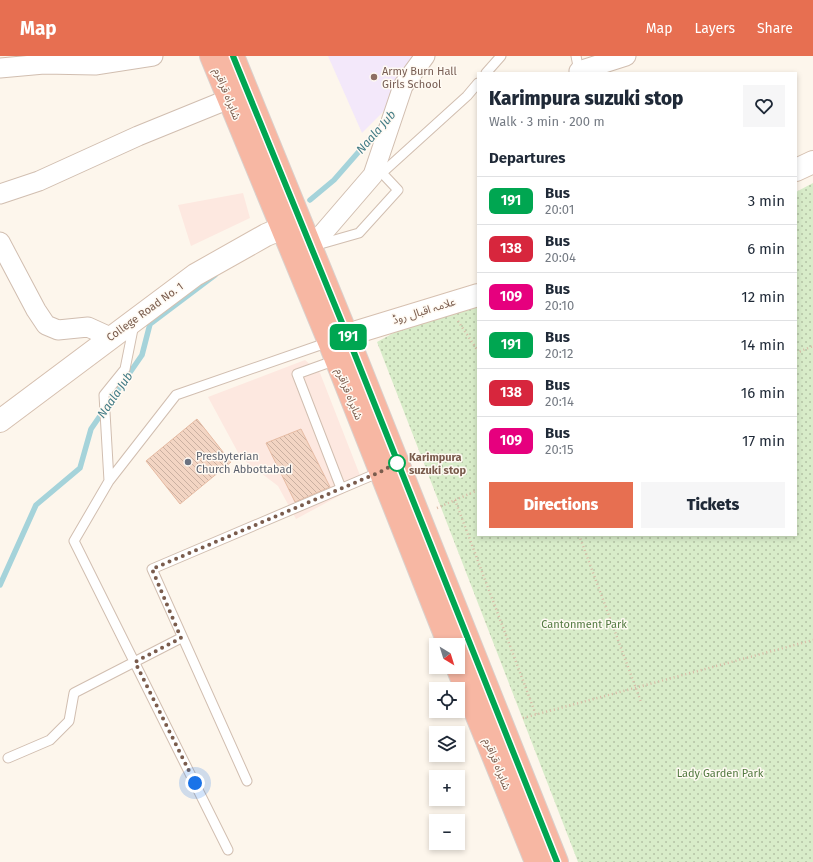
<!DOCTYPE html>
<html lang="en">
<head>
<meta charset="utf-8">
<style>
  body { margin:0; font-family:"Fira Sans","Noto Sans Arabic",sans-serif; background:#f6f6f7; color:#1f2937; height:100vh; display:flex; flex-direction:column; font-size:15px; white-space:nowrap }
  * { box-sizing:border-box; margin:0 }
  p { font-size:13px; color:#747a83 }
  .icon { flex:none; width:22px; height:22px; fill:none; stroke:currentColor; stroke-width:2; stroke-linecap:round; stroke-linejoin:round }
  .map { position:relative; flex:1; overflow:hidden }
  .side { position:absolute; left:477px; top:16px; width:320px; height:464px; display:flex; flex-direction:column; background:#fff; border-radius:0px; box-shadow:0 2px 6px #0003 }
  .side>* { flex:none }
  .badge { padding:0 8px; border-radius:6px; font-size:14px; line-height:26px }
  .needle { width:26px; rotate:142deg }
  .fabs { position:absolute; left:429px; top:582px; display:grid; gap:8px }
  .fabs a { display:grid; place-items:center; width:36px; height:36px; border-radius:0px; background:#fff; box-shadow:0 2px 6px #0003; font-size:20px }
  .you { position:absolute; width:20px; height:20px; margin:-10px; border:3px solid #fff; border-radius:50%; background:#1a73e8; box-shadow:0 0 0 6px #1a73e833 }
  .map>.badge { position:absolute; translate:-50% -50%; box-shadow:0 0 0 2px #fff }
  h2 { padding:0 12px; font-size:15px; line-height:36px }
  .round { display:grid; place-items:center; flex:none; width:42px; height:42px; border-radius:0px; background:#f6f6f7 }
  .head { display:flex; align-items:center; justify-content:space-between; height:68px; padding:0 12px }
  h1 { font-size:19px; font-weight:800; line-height:30px }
  .primary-button { display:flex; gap:8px; margin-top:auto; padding:8px 12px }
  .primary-button a { flex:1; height:46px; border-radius:0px; background:#e76f51; color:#fff; font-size:16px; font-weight:800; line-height:46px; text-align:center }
  .primary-button a+a { background:#f6f6f7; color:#1f2937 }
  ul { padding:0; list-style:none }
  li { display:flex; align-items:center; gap:12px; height:48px; padding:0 12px; border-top:1px solid #e0e1e3 }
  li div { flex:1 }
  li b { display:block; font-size:15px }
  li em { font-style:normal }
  li .badge { min-width:44px; font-weight:700; text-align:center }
  header { display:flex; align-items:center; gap:24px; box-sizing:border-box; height:56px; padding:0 20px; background:#e76f51; color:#fff }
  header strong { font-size:19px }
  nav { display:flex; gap:22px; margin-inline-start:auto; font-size:14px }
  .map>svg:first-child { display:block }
  .commercial { fill:#fde8e0 }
  .education { fill:#f3e8fa }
  .park { fill:url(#park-dots) }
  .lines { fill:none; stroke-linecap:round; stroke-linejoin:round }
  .stream { stroke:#a5d3da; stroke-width:5.5 }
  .building { fill:url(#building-back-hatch); stroke:#e6bba3 }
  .lane-casing { stroke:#d1beb0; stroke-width:11 }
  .street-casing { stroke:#d1beb0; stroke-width:21 }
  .secondary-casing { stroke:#d6c0b0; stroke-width:24 }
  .highway-casing { stroke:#dad1cd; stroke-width:24 }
  .path { stroke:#d9b8a5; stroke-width:2.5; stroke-dasharray:1 3; stroke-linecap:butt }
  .lane { stroke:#fff; stroke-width:9 }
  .street { stroke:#fff; stroke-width:19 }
  .secondary { stroke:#fff; stroke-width:22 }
  .highway { stroke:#f7b7a3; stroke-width:22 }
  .line-casing { stroke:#fff; stroke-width:9 }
  .line { stroke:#00a651; stroke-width:6 }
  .walk { stroke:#7a5c4d; stroke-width:4; stroke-dasharray:0 7.2 }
  .education-dot { fill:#8d6e63; stroke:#fffaf3; stroke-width:1.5 }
  .worship-dot { fill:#6b7280; stroke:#fffaf3; stroke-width:1.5 }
  .stop-dot { fill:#fff; stroke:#00a651; stroke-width:2 }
  .labels { text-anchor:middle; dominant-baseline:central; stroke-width:3; stroke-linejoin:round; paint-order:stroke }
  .education-label { font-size:11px; fill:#785e54; stroke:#fffaf3; text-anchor:start }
  .street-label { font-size:11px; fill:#7a5c4d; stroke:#fffaf3 }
  .worship-label { font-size:11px; fill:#5b616d; stroke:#fffaf3; text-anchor:start }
  .stop-label { font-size:11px; font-weight:bold; fill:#7a5c4d; stroke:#fffaf3; text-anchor:start }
  .park-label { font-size:11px; fill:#537a41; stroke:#fffaf3 }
  .water-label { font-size:12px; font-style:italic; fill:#437c86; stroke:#fffaf3 }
</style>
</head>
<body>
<header>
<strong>Map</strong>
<nav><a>Map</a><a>Layers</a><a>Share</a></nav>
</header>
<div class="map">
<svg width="813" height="806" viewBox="0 0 813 806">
  <defs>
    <pattern id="park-dots" width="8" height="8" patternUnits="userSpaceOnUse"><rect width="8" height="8" fill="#d8ecc9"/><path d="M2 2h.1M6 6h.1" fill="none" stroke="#b4c2a5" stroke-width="1.8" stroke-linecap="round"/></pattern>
    <pattern id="building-back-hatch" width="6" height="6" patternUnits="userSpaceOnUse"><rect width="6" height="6" fill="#f3d5c3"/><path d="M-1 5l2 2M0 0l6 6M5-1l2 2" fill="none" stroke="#cab0a1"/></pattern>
  </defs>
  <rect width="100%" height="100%" fill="#fdf6ec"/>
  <path class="commercial" d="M243 137 250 162 191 190 178 149Z
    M305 304 320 317 363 427 296 463 278 430 241 402 208 341Z"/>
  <path class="education" d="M328 0H425L398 41 362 77Z"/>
  <path class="park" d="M813 127V806H578L377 286 447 248 478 242V479H796V136Z"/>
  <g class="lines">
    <path class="stream" d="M310 144 334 124 383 68
      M0 529 36 449 80 412 91 373 142 299 150 268 215 219"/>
  </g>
  <path class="building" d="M197 363 231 406 180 448 146 405Z
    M301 373 330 431 295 446 266 387Z"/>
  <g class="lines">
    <defs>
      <path id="lane" d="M576 0 579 15
        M486 17 501 0
        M317 189 359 177 398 134 382 117 467 40 478 27
        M134 268 125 313 104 339 109 425 74 485 228 794
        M336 304 297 318 341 432
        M109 425 176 339 329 286
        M8 702 50 684 69 665 74 637 181 582
        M247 725 152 513 380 416"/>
      <path id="street" d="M0 12 44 8 95 9 153 0
        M579 15 626 0
        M0 138 39 125 138 80 229 43
        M0 186 36 254 46 269 58 274 88 271 110 281
        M311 191 373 119 403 30 425 0"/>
      <path id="secondary" d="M796 114 813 106
        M347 279 478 239
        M0 365 195 219 266 179 299 165"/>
      <path id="highway" d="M211 0 329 286 449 589
        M233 0 347 279 557 806
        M457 611 536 806"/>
    </defs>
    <use href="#lane" class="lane-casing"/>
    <use href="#street" class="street-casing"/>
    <use href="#secondary" class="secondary-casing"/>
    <use href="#highway" class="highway-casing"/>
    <path class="path" d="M458 265 478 295
      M796 297 813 290
      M455 444 536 659
      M437 452 478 434
      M579 479 641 646
      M523 662 813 584"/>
    <use href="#lane" class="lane"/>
    <use href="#street" class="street"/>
    <use href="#secondary" class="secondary"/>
    <use href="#highway" class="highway"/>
  </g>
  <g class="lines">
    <defs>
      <path id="line" d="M233 0 347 279 557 806"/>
    </defs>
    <use href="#line" class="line-casing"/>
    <use href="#line" class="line"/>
    <path class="walk" d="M195 727 135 606 181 582 152 513 380 416 397 407"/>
  </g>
  <circle class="education-dot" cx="374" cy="21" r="4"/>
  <circle class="worship-dot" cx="188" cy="406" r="4"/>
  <circle class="stop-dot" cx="397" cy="407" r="8"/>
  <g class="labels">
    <g class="education-label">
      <text x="382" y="15">Army Burn Hall<tspan x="382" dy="13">Girls School</tspan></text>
    </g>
    <g class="street-label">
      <text transform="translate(227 38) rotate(68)">شاہراہ قراقرم</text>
      <text transform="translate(424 255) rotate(-17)">علامہ اقبال روڈ</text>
      <text transform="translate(145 256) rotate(-36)">College Road No. 1</text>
      <text transform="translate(349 338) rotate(68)">شاہراہ قراقرم</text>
      <text transform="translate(497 708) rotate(68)">شاہراہ قراقرم</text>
    </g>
    <g class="worship-label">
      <text x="196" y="400">Presbyterian<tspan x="196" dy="13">Church Abbottabad</tspan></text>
    </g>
    <g class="stop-label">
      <text x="409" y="401">Karimpura<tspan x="409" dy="13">suzuki stop</tspan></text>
    </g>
    <g class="park-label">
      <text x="584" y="568">Cantonment Park</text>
      <text x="720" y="717">Lady Garden Park</text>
    </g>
    <g class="water-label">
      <text transform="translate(376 76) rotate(-49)">Naala Jub</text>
      <text transform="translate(115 339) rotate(-56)">Naala Jub</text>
    </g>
  </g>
</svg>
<div class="fabs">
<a><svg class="needle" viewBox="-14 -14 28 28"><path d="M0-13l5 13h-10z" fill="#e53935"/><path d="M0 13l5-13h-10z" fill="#747a83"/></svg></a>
<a><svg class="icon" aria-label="locate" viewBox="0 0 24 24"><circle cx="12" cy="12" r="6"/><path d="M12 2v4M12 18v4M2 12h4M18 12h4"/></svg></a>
<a><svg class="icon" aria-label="layers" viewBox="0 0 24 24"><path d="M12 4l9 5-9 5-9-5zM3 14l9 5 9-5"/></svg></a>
<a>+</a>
<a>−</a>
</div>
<div class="you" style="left:195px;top:727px"></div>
<b class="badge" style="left:348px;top:281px;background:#00a651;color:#fff">191</b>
<section class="side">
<div class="head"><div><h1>Karimpura suzuki stop</h1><p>Walk · 3 min · 200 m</p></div><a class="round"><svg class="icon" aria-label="heart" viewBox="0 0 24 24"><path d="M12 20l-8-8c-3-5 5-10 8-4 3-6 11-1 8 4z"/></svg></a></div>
<h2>Departures</h2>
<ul>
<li><span class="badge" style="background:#00a651;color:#fff">191</span><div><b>Bus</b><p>20:01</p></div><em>3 min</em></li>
<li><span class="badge" style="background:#d7263d;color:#fff">138</span><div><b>Bus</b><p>20:04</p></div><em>6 min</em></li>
<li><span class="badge" style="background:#e6007e;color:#fff">109</span><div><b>Bus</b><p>20:10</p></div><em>12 min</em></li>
<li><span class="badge" style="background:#00a651;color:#fff">191</span><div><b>Bus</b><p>20:12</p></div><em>14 min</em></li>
<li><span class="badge" style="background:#d7263d;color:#fff">138</span><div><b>Bus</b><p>20:14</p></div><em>16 min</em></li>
<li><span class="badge" style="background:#e6007e;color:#fff">109</span><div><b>Bus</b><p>20:15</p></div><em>17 min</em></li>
</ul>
<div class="primary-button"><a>Directions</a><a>Tickets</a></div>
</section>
</div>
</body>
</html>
